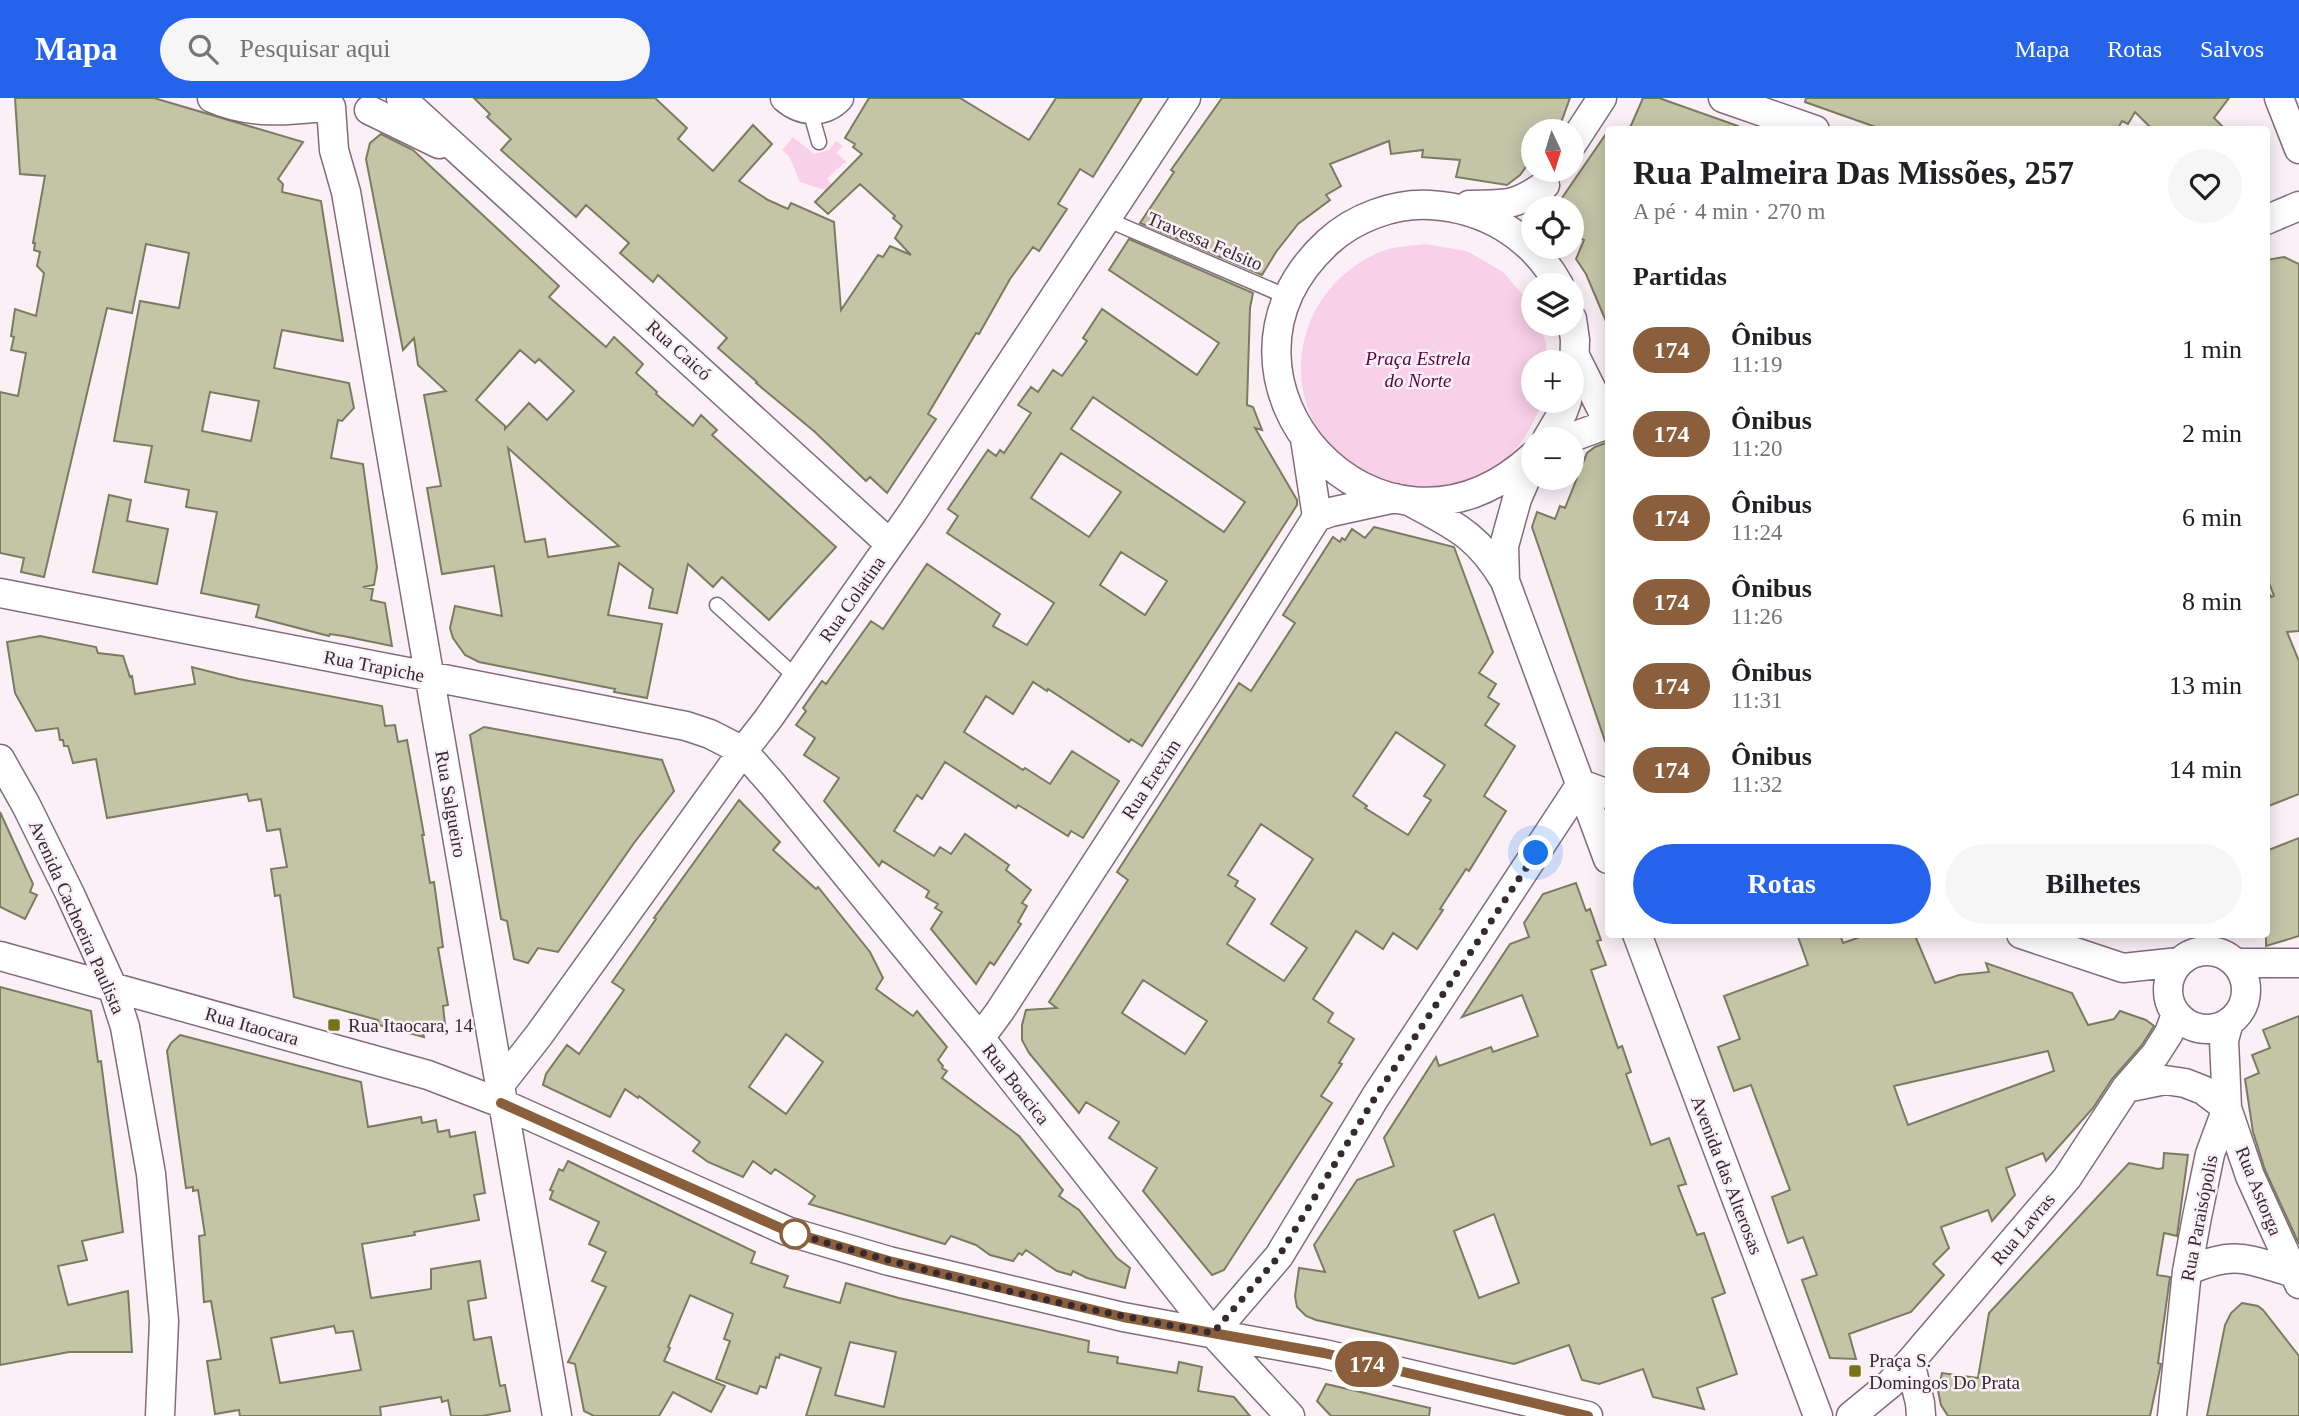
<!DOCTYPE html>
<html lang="pt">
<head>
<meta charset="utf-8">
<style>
  body { margin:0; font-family:Georgia,serif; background:#f6f6f6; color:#202124; height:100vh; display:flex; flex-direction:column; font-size:26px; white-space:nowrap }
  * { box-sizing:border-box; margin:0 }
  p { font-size:23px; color:#757577 }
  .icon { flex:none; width:38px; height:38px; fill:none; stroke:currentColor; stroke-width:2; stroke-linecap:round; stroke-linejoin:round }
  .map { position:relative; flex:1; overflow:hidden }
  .details { position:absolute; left:1605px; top:28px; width:665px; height:812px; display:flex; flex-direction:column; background:#fff; border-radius:7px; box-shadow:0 4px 18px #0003 }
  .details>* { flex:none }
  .badge { padding:0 14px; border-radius:23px; font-size:24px; line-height:46px }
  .needle { width:46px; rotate:176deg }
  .tools { position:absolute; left:1521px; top:21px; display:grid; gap:14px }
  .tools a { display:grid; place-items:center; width:63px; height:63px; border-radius:50%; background:#fff; box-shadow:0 4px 18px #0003; font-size:35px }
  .you { position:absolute; width:35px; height:35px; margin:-18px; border:5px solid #fff; border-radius:50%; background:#1a73e8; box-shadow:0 0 0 10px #1a73e833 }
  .map>.badge { position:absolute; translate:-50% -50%; box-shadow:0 0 0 4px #fff }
  h2 { padding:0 28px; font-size:26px; line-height:63px }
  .round { display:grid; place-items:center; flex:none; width:74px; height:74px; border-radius:37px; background:#f6f6f6 }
  .summary { display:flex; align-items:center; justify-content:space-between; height:119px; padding:0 28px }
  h1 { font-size:33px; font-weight:700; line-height:52px }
  .primary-button { display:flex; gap:14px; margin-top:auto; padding:14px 28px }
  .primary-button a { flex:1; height:80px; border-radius:42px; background:#2563eb; color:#fff; font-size:28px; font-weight:700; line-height:80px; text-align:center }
  .primary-button a+a { background:#f6f6f6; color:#202124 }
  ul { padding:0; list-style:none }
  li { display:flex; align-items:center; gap:21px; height:84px; padding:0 28px }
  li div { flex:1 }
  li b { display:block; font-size:26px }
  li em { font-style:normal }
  li .badge { min-width:77px; font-weight:700; text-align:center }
  header { display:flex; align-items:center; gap:42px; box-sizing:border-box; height:98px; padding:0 35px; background:#2563eb; color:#fff }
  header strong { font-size:33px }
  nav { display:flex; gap:38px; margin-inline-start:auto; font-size:24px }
  .search { width:490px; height:63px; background:#f6f6f6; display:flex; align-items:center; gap:18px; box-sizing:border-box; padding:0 24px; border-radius:38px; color:#757577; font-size:26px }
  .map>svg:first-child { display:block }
  .green { fill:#f9d0ea }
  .building { fill:#c4c5a7; stroke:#7b7b60; stroke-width:2; fill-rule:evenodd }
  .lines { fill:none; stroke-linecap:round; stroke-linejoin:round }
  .service-casing { stroke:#846b7b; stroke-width:17 }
  .minor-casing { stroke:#846b7b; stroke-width:31 }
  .service { stroke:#fff; stroke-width:14 }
  .minor { stroke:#fff; stroke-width:28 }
  .line-casing { stroke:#fff; stroke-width:16 }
  .line { stroke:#8b5e3c; stroke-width:10 }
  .walk { stroke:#352a31; stroke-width:7; stroke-dasharray:0 12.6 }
  .poi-dot { fill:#777418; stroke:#fcf0f7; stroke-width:2.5 }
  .stop-dot { fill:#fff; stroke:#8b5e3c; stroke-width:3.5 }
  .labels { text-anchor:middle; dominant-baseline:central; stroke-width:5; stroke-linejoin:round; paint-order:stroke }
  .street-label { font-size:19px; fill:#352a31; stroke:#fcf0f7 }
  .park-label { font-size:19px; font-style:italic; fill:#590046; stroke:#fcf0f7 }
  .poi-label { font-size:19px; fill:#352a31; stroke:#fcf0f7; text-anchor:start }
</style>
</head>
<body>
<header>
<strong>Mapa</strong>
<div class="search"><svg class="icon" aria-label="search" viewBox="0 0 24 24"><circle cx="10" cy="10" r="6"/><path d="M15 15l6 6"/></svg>Pesquisar aqui</div>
<nav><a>Mapa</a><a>Rotas</a><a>Salvos</a></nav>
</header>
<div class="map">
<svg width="2299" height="1318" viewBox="0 0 2299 1318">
  <rect width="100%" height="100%" fill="#fcf0f7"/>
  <path class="green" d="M793 39 814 56 829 52 836 43 843 48 836 55 846 63V66L844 65 827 81 833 87 828 93 800 84 789 58 782 52Z
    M1425 146 1467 153 1503 174 1531 206 1533 226H1539L1546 245 1547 264H1533V303H1542C1529 342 1502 375 1460 386 1440 392 1419 394 1397 390 1391 389 1384 385 1378 382 1296 350 1276 248 1335 185 1349 171 1365 159 1383 153 1396 148 1412 148 1425 146Z"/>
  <path class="building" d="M15 0H154L303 44 278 81 283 86 282 94 321 103 343 243 282 232 274 270 349 285 354 310 342 323 338 322 331 360 363 366 377 469 374 487 363 489 373 491 371 502 385 505 392 548 343 538 330 536 329 538 256 519 259 507 201 495 217 414 186 409 189 392 145 384 152 348 114 343 140 203 179 210 189 155 146 146 132 215 107 210 44 479 21 474 24 460 0 455V294L18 298 26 255 11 252 14 239 11 238 15 211 36 218 44 175 37 168 40 154 34 152 35 145H33L45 78 20 76ZM210 294 259 303 251 343 202 333Z
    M474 0H655L687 30 678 41 713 73 753 27 772 46 739 83 768 102 788 111 791 105 834 124 841 212 878 157 883 159 890 148 911 157 895 140 902 128 893 120 895 118 860 86 828 116 815 104 862 56 853 49 855 46 845 40 869 0H960L1029 42 1056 0H1142L1093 79 1080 71 1058 106 1067 111 1039 153 1033 149 1010 181 979 236 976 235 928 316 936 321 887 395 870 379 866 383 815 334 756 285 757 284 718 250 727 240 658 177 653 184 620 155 629 145 586 107 576 119 501 52 511 41 487 19 490 16Z
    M1222 0H1570L1558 33H1533V59L1520 77 1507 87 1456 79 1460 62 1422 59 1423 52 1391 56 1389 43 1330 66 1341 88 1326 97 1330 102 1298 126 1276 154 1262 177 1140 125 1174 74 1171 72Z
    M1643 0H1659L1738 28V32H1629Z
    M1806 0H2229L2214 20 2226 32H2153L2135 14 2128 26 2122 23 2117 32H1884L1805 4Z
    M1608 33V228L1586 176 1576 161 1584 142 1572 137V110H1555Z
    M381 36 413 52 559 188 549 199 606 249 614 239 643 266 636 275 657 294 656 296 693 328 701 317 717 332 712 337 836 449 769 522 722 479 713 489 688 466 677 515 649 510 653 491 619 465 608 517 662 526 647 600 614 594 615 591 479 564 465 557 453 540 450 530 455 508 502 518 494 468 442 476 427 390 441 388 424 297 446 293 418 267 414 240 403 252 366 61 370 45ZM520 252 535 265 539 261 574 293 547 322 529 305 505 331V328L476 302ZM508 350 570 406 619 448 548 459 545 441 525 444Z
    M1129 141 1253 195 1250 210 1247 307 1253 309 1262 332 1255 330 1297 402V407L1142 648 1131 641 1129 644 1048 591 1047 593 1033 584 1013 616 986 598 964 634 1023 672 1025 670 1050 686 1072 653 1119 683 1083 740 1071 733 1068 738 1018 707 1016 710 945 664 922 701 917 697 894 733 934 758 940 749 951 756 965 736 1009 767 1006 772 1031 792 1022 805 1027 808 1018 824 1021 826 994 867 990 864 976 886 931 831 942 814 935 810 938 806 926 799 929 793 882 763 879 768 824 703 839 680 804 657 815 640 796 627 806 613 803 610 822 583 826 586 871 523 883 531 927 466 1000 516 993 528 1027 547 1054 505 947 435 958 418 948 411 988 352 996 358 1000 352 1004 355 1031 315 1018 307 1031 289 1038 294 1053 272 1062 278 1087 243 1083 240 1102 211 1197 277 1219 245 1109 172ZM1093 299 1245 404 1224 434 1071 331ZM1061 355 1121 394 1089 439 1031 400ZM1121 454 1167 483 1145 517 1100 487Z
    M2284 159 2299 166V533L2287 534 2299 563V696L2266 709V488L2271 499 2274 498 2266 477V162Z
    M1608 344V642L1605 643 1532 429 1537 414 1555 421 1560 408 1565 410 1587 355 1595 349Z
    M109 397 131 402 127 423 168 431 157 486 93 474Z
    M1374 429 1454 449 1493 554 1479 575 1496 586 1488 599 1499 606 1485 627 1515 648 1484 698 1506 713 1469 773 1466 771 1440 811 1443 812 1417 851 1393 835 1383 851 1356 833 1313 901 1333 915 1328 924 1354 941 1339 965 1342 966 1321 998 1332 1005 1224 1172 1212 1177 1143 1093 1157 1070 1109 1040 1119 1024 1086 1004 1079 1015 1029 955 1022 942V927L1026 912 1057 910 1049 904 1128 782 1117 774 1239 585 1251 593 1295 525 1283 517 1333 439 1340 444 1342 440 1345 442 1352 431 1365 440ZM1396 634 1445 667 1424 698 1431 702 1408 737 1365 710 1367 708 1353 698ZM1261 726 1313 761 1271 826 1307 850 1284 883 1227 846 1255 801 1235 788 1238 783 1228 777ZM1143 882 1207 923 1185 956 1122 915Z
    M40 538 96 549 98 555 123 558 130 579 132 578 135 596 195 586 192 569 239 581 382 608 385 628 395 627 398 644 407 642 424 737H422L430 785 434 784 443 849 438 850 448 907 443 908 445 926 422 929 424 939 379 927 378 922 294 899 280 797 275 798 271 771 287 769 280 731 267 733 261 701 249 703 247 696 107 720 96 661 73 665 68 648H64L63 642H60L58 630 36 633 15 595 7 544Z
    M484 629 662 662 674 693 634 745 558 854 538 850 528 865 514 861 507 823 501 821 470 637Z
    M739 702 780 744 773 752 816 791 818 789 870 854 883 880 876 891 913 918 917 913 947 949 938 962 943 968 942 970 947 973 942 980 1019 1038 1063 1092 1059 1098 1079 1112 1117 1160 1130 1170 1125 1190 1087 1180 1073 1173 1071 1177 1057 1173 1026 1152 1022 1157 1019 1155 1013 1163 990 1157 976 1147 951 1138 945 1146 809 1106 815 1098 775 1071 771 1076 753 1063 743 1079 708 1064 693 1053 700 1044 639 998 638 1000 625 991 610 1019 543 987 546 976 567 947 579 956 624 892 612 884 656 821 654 820ZM786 936 823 964 786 1016 749 989Z
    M0 714 33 786 30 794 37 797 25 821 0 809Z
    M2299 740V838L2266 848V753Z
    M1576 785 1586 813 1590 811 1601 842 1597 843 1606 867 1591 872 1618 950 1622 948 1631 974 1626 976 1651 1047 1669 1040 1686 1086 1678 1088 1697 1137 1704 1135 1725 1195 1712 1200 1737 1276 1697 1290 1704 1311 1653 1299 1643 1271 1599 1286 1582 1282 1569 1247 1514 1266 1316 1222 1306 1218 1297 1209 1295 1198 1299 1170 1325 1174 1314 1147 1357 1082 1394 1068 1384 1040 1436 959 1439 968 1491 949 1493 954 1538 938 1522 897 1462 919 1510 846 1529 839 1524 825 1543 796ZM1494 1116 1519 1185 1479 1200 1454 1133Z
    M1797 836H1840L1843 845 1869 836H1907L1916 840 1935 885 1959 877 1989 874 1986 865 2072 895 2088 927 2114 921 2120 913 2146 922 2154 928 2142 947 2112 981 2093 1010 2046 1063 2043 1055 2006 1070 2015 1097 1992 1123 1988 1112 1941 1129 1949 1150 1933 1166 1944 1177 1911 1214 1849 1236 1856 1261 1830 1260 1802 1182 1817 1177 1803 1139 1788 1145 1772 1099 1790 1092 1751 987 1734 993 1718 949 1740 941 1724 898 1808 867ZM2048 953 2054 973 1908 1027 1894 988Z
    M0 889 91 913 98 964 101 963 123 1134 82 1143 87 1162 58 1168 68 1207 128 1193 132 1254H69L0 1267Z
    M2299 918V1146L2265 1072 2253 1034 2245 981 2259 975 2252 957 2270 950 2263 932Z
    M180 937 361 984 368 1029 421 1019 422 1025 436 1022 438 1034 449 1032 450 1039 475 1034 485 1095 474 1097 479 1122 414 1134 415 1137 362 1146 371 1200 431 1191V1171L480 1163 486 1200 468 1203 474 1242 491 1239 500 1288 505 1287 510 1313 482 1318H451L448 1302 442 1304 441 1299 380 1309 381 1318H240L239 1312 215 1316 207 1263 221 1261 211 1203 204 1204 199 1138 205 1137 198 1092 193 1093V1089L186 1090 167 953 171 945ZM334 1228 336 1235 353 1233 361 1272 280 1285 271 1240Z
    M2164 1055 2188 1057 2177 1138 2164 1135 2157 1177 2170 1179 2158 1265 2161 1266 2150 1318H1948L1941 1307 1938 1293 1942 1275 1978 1280 1989 1215 2129 1065 2158 1071 2163 1070Z
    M568 1063 755 1154 751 1165 788 1178 784 1189 840 1205 846 1185 899 1200 1089 1243 1088 1254 1118 1259 1117 1265 1177 1275 1179 1264 1202 1269 1198 1293 1234 1299 1250 1318H806L821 1270 780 1256 779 1260 776 1259 766 1290 760 1288 757 1296 716 1281 730 1243 724 1241 733 1216 690 1197 668 1249 670 1250 664 1263 725 1288 711 1314 673 1294 659 1318H594L584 1313 575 1266 568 1264 606 1189 592 1183 606 1154 589 1146 599 1124 550 1101 553 1093 550 1092 559 1071 563 1073ZM850 1244 896 1254 884 1309 835 1297Z
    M2242 1205 2258 1208 2263 1212 2299 1258V1318H2207L2225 1227 2231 1215Z
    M1326 1286 1430 1310 1429 1318H1331L1317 1303Z"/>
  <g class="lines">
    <defs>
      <path id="service" d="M810 12 819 44
        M1106 121 1288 199
        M717 507 797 580"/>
      <path id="minor" d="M212 0C250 17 289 13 329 8
        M401 0 890 446
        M785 0C801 14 824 16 839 0
        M1723 0 1815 32
        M2279 0 2299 51
        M331 9 334 52 346 94 557 1318
        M369 12 439 46
        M1572 46 1602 0
        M1469 107C1505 106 1514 109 1545 87
        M2266 122 2299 108
        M1572 221 1575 242 1574 275
        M1575 258 1608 324
        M1305 341 1317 419
        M1547 341 1563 314 1567 303
        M1567 341 1608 326
        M1533 358C1379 500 1181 279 1328 144 1354 120 1394 105 1430 107 1485 110 1532 138 1559 187
        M1409 403C1455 428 1477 436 1505 483L1608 761
        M1505 483 1504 448 1517 401 1533 364
        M0 495 686 628 710 636 743 653 773 687 980 940 1213 1235 1290 1318
        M0 661 26 707 70 796 112 888 125 929 151 1076 164 1223 160 1318
        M1637 836 1818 1318
        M2021 836 2123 870 2179 864
        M2168 892a39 39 0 1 1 78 0a39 39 0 1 1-78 0Z
        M0 858 428 977 501 1005 787 1133 889 1163 1123 1219 1324 1256 1588 1318
        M2236 865H2299
        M980 940 1000 913 1206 596 1317 419 1331 414 1395 400
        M499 988 539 937 743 653 768 621 912 415 1186 0
        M2126 990 2165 982 2185 985 2203 992 2227 1010 2250 1078 2299 1186
        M2187 1173C2236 1152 2246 1161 2294 1175
        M1213 1235 1279 1158 1376 998 1581 686 1608 696
        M1910 1264 1920 1305 1921 1318
        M1851 1318 1890 1286 1910 1264 2067 1080 2126 990 2155 957 2169 935 2176 916
        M2172 1318 2187 1173 2197 1119 2210 1056 2227 1010 2224 942 2229 924"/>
    </defs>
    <use href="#service" class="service-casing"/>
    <use href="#minor" class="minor-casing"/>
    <use href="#service" class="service"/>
    <use href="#minor" class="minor"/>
  </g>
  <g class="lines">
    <defs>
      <path id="line" d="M501 1005 787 1133 889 1163 1123 1219 1324 1255 1588 1318"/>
    </defs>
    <use href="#line" class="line-casing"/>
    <use href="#line" class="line"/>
    <path class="walk" d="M795 1136 787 1133C926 1175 1069 1210 1213 1235L1279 1158 1376 998 1536 755"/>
  </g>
  <g class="poi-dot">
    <rect x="327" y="920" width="14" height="14" rx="3.5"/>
    <rect x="1848" y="1266" width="14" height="14" rx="3.5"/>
  </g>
  <circle class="stop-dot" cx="795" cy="1136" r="14"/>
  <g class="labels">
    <g class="street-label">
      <text transform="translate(1205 143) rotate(23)">Travessa Felsito</text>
      <text transform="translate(679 252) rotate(42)">Rua Caicó</text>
      <text transform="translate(852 501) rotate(-55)">Rua Colatina</text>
      <text transform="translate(374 568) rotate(11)">Rua Trapiche</text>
      <text transform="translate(1151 681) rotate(-57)">Rua Erexim</text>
      <text transform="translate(451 706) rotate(80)">Rua Salgueiro</text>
      <text transform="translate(77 819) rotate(66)">Avenida Cachoeira Paulista</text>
      <text transform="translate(252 928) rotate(16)">Rua Itaocara</text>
      <text transform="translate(1016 986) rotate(52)">Rua Boacica</text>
      <text transform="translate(1727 1077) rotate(69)">Avenida das Alterosas</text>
      <text transform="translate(2259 1093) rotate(68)">Rua Astorga</text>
      <text transform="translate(2199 1120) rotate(-79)">Rua Paraisópolis</text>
      <text transform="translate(2023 1131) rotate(-50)">Rua Lavras</text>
    </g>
    <g class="park-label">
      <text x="1418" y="260">Praça Estrela<tspan x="1418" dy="22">do Norte</tspan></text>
    </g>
    <g class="poi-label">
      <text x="348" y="927">Rua Itaocara, 14</text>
      <text x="1869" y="1262">Praça S.<tspan x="1869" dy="22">Domingos Do Prata</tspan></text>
    </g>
  </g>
</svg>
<div class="tools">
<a><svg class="needle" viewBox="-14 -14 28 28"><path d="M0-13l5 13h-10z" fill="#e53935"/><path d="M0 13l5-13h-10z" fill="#757577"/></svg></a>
<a><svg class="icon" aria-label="locate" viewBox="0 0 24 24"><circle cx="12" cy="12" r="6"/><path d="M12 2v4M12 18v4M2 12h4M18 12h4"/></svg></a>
<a><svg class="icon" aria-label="layers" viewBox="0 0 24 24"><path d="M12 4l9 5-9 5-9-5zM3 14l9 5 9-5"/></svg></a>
<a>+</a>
<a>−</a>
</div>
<div class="you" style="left:1536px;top:755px"></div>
<b class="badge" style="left:1367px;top:1266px;background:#8b5e3c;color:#fff">174</b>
<section class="details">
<div class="summary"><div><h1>Rua Palmeira Das Missões, 257</h1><p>A pé · 4 min · 270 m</p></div><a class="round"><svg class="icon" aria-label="heart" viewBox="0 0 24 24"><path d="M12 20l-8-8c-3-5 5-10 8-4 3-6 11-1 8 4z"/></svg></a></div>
<h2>Partidas</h2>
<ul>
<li><span class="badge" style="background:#8b5e3c;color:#fff">174</span><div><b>Ônibus</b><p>11:19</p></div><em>1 min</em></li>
<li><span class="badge" style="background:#8b5e3c;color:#fff">174</span><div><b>Ônibus</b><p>11:20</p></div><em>2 min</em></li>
<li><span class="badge" style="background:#8b5e3c;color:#fff">174</span><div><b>Ônibus</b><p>11:24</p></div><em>6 min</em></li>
<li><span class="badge" style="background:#8b5e3c;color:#fff">174</span><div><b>Ônibus</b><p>11:26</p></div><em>8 min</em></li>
<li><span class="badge" style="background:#8b5e3c;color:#fff">174</span><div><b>Ônibus</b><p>11:31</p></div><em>13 min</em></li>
<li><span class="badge" style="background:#8b5e3c;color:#fff">174</span><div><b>Ônibus</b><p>11:32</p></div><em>14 min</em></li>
</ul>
<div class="primary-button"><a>Rotas</a><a>Bilhetes</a></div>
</section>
</div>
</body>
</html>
